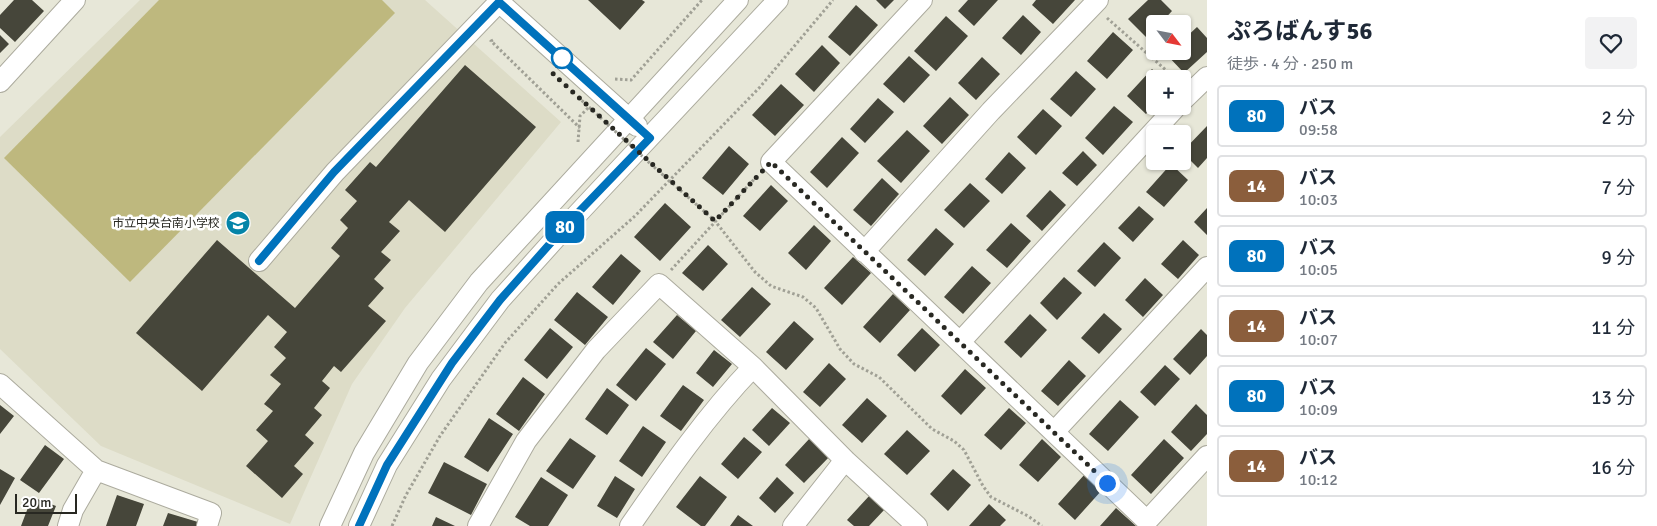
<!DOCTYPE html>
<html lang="ja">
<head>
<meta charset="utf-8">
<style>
  body { margin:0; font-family:Signika,"Noto Sans JP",sans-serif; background:#f2f2f3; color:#1f2937; height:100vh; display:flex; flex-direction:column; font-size:19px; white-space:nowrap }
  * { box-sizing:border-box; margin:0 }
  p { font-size:16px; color:#747a83 }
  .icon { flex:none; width:28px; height:28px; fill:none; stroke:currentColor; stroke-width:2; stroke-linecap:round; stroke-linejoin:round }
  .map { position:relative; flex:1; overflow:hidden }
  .drawer { display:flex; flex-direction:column; background:#fff; width:450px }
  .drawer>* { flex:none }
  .badge { padding:0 10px; border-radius:8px; font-size:18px; line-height:32px }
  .needle { width:32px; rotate:122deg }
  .controls { position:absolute; left:1146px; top:15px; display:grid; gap:10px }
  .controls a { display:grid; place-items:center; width:45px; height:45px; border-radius:5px; background:#fff; box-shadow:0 1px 4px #0004; font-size:25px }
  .scale { position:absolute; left:15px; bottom:12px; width:62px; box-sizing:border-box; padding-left:5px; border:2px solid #282822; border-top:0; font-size:14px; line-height:18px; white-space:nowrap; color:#282822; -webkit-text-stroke:4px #fff; paint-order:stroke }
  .you { position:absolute; width:25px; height:25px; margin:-12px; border:4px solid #fff; border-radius:50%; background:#1a73e8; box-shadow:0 0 0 8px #1a73e833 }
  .map>.badge { position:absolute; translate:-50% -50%; box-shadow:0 0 0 2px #fff }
  .round { display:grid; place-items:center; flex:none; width:52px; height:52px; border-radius:5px; background:#f2f2f3 }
  .headline { display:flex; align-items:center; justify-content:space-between; height:85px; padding:0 20px }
  h1 { font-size:24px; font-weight:700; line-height:38px }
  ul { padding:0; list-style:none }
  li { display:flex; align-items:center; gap:15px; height:62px; margin:0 10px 8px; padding:0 10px; border:2px solid #e0e1e3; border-radius:5px }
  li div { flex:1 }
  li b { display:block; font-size:19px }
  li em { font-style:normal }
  li .badge { min-width:55px; font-weight:700; text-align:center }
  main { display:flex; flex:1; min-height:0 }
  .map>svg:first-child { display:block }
  .built { fill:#dddcc7 }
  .green { fill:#beb87e }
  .building { fill:#46463a }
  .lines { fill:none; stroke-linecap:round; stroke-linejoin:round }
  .minor-casing { stroke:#acab9e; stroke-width:22 }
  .path { stroke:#a0a095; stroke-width:3; stroke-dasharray:2.5 2.5; stroke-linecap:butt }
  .minor { stroke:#fff; stroke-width:20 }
  .path-bridge { stroke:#a0a095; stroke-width:3; stroke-dasharray:2.5 2.5; stroke-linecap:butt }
  .line-casing { stroke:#fff; stroke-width:11 }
  .line { stroke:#0072bc; stroke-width:8 }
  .walk { stroke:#282822; stroke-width:5; stroke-dasharray:0 9 }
  .stop-dot { fill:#fff; stroke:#0072bc; stroke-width:2.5 }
  .labels { text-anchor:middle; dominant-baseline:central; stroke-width:5; stroke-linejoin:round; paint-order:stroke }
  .poi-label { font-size:12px; fill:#282822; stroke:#fff; text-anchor:end }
</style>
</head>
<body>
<main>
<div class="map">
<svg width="1207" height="526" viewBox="0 0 1207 526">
  <rect width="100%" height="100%" fill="#e7e7d8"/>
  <path class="built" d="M140 0H425L561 122 405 308 352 384 290 524 101 446 0 349V137Z"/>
  <path class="green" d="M159 0H382L395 13 130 282 4 158Z"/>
  <path class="building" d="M14 0H32L44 11 15 42 0 28V15Z
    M588 0H642L645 2 620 30Z
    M876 0H894L885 9Z
    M968 0H998L974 26 958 11Z
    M1036 0H1075L1053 24 1032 5Z
    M1148 0H1161L1172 11 1160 24H1155V28L1146 37 1128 19Z
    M856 5 878 25 850 56 828 37Z
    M1023 15 1041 32 1021 55 1002 38Z
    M946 16 968 36 936 71 914 51Z
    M1197 27 1207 38V52L1184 73 1167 55 1171 51H1182V41Z
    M1113 32 1133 50 1107 79 1087 61Z
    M0 35 9 44 0 53Z
    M822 45 840 63 814 92 795 74Z
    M909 56 930 75 904 103 883 84Z
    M982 57 1000 74 976 100 958 83Z
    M465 65 536 127 445 232 409 200 389 222 400 231 381 252 391 260 374 279 384 288 368 306 386 321 341 372 334 366 322 381 330 388 314 408 322 415 305 435 314 443 294 466 303 474 282 498 246 466 268 441 256 430 273 411 264 404 281 384 270 375 286 358 274 347 287 332 268 315 202 391 136 333 217 240 295 308 340 256 331 248 348 228 340 220 357 201 345 190 370 162 376 167Z
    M1152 69 1162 79H1155V104L1146 114 1127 96Z
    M1076 71 1096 89 1071 117 1050 99Z
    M781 84 804 105 775 136 752 115Z
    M950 97 969 115 942 144 923 126Z
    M878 98 894 112 865 143 850 129Z
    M1114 106 1133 122 1103 155 1085 138Z
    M1043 109 1062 126 1036 155 1017 137Z
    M1207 126V158L1198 168 1182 152Z
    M907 130 930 151 901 183 877 161Z
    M842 137 859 153 827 188 810 172Z
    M729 146 749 164 723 195 702 178Z
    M1083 151 1097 165 1077 186 1062 173Z
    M1009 152 1026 168 1002 194 985 179Z
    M1171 164 1188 180 1164 207 1146 192Z
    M882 178 899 194 871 226 853 210Z
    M970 183 990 201 964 228 944 210Z
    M771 185 788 201 760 231 743 216Z
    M1050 190 1066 205 1042 231 1026 216Z
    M665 203 691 227 660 261 634 237Z
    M1139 206 1154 219 1133 242 1118 228Z
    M1207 208V235L1194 222Z
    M1011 223 1031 241 1007 268 986 250Z
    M814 225 831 241 806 270 788 253Z
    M936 228 954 244 925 276 907 260Z
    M1183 240 1199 255 1178 279 1161 264Z
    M1104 242 1121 258 1095 287 1077 271Z
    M708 245 728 264 703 291 682 273Z
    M621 254 641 271 613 305 592 287Z
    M853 257 871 273 842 305 824 288Z
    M972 266 991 283 963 314 944 297Z
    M1064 277 1082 293 1057 320 1040 303Z
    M1145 278 1163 295 1143 317 1125 300Z
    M752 287 771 304 740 337 721 320Z
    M577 292 608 317 585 345 554 320Z
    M893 294 910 310 880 343 863 327Z
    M1104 313 1122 329 1099 354 1081 338Z
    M1030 314 1047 330 1021 358 1004 342Z
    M677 315 696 331 673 359 653 342Z
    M794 321 814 339 786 370 766 352Z
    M550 328 573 347 547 379 524 360Z
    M922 328 940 345 915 372 897 355Z
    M1201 329 1207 335V356L1190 375 1173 359Z
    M646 348 666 364 636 401 616 385Z
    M714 350 732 364 713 387 696 373Z
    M1069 360 1086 376 1058 406 1041 391Z
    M829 363 846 379 820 407 803 392Z
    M1165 365 1180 379 1155 406 1140 392Z
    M965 369 986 388 961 415 941 396Z
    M523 377 545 394 519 431 496 414Z
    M683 385 704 400 681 431 660 416Z
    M607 388 629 405 607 435 585 419Z
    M867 398 887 416 862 443 842 425Z
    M1120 400 1139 417 1108 451 1089 434Z
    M1196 404 1207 415V434L1191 451 1171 432Z
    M0 405 14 416 0 434Z
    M772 408 790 423 769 446 752 430Z
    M1009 408 1026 423 1001 450 984 435Z
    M489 418 513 434 488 472 464 457Z
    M643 426 666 442 642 477 619 461Z
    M907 430 930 451 907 475 884 454Z
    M744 437 762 452 738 479 721 464Z
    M570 438 596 456 573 489 546 471Z
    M810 438 830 456 804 483 785 465Z
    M1042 439 1061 457 1038 482 1019 465Z
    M1164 439 1184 458 1151 494 1131 475Z
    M45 445 64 459 39 493 20 480Z
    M444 462 487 484 471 515 428 493Z
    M0 469 15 478 0 505Z
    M953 469 971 485 948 511 930 494Z
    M1085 474 1102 490 1075 520 1058 504Z
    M615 476 635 489 617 518 597 506Z
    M700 476 727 497 705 526H701L676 507Z
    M541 477 568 495 548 526H530L515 517Z
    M777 477 794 493 775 513 759 498Z
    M117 495 144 504 136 526H106Z
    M870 495 885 509 869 526H854L847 520Z
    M32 497 56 506 48 526H21Z
    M989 504 1006 520 1000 526H969Z
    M1116 508 1136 526H1100Z
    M168 513 198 522 197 526H163Z
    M738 515 753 526H730Z
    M436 517 455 526H432Z"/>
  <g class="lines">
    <defs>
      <path id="minor" d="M497 0 637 126
        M922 0 771 162 1147 521 1207 456
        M0 82 75 0
        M1182 101 1207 77
        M864 252 991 111 1098 0
        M259 261 335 172 499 2
        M961 341 1177 106
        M0 384 96 470 211 513 207 526
        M1054 432 1207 267
        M68 526 73 510 96 470
        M330 526 364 453 418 363 479 282 738 0
        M359 526 387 465 441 379 500 300 571 221 778 0
        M478 526 526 441 596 350 659 284 753 367 845 460 917 526
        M630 526C668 471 707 415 753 367
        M793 526 845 460"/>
    </defs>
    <use href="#minor" class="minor-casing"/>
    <path class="path" d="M1107 18 1176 79
      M493 40 491 41 580 128
      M615 79 631 80 702 0
      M578 142 580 116 589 107
      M654 167 715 221 755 272 771 286 803 297 816 308 840 349 854 364 879 377 932 429 954 441 964 450 983 486 991 497 1028 516 1042 526
      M671 270 758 175
      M392 526 406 495 440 436 505 343 558 284 635 216 760 87 833 0"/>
    <use href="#minor" class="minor"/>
    <path class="path-bridge" d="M578 97 654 167"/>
  </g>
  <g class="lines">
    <defs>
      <path id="line" d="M259 261 334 172 499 2 650 138 571 220 500 300 452 363 387 465 359 526"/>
    </defs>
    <use href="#line" class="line-casing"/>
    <use href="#line" class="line"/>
    <path class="walk" d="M562 58 553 74 715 221 771 162 1107 483"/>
  </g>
  <defs>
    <symbol id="school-disc" viewBox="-11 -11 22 22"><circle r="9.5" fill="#0584a8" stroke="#fff"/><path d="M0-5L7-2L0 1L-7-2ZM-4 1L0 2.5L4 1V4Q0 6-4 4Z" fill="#fff"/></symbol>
  </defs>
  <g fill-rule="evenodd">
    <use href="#school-disc" x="224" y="209" width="28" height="28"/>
  </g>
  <circle class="stop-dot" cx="562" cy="58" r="10"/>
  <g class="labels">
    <g class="poi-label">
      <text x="220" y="223">市立中央台南小学校</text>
    </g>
  </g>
</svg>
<div class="controls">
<a><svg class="needle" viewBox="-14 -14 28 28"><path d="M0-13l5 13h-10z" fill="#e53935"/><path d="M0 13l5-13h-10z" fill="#747a83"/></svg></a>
<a>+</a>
<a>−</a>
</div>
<div class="scale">20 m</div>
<div class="you" style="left:1107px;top:483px"></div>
<b class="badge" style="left:565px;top:227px;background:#0072bc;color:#fff">80</b>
</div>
<section class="drawer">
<div class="headline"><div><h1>ぷろばんす56</h1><p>徒歩 · 4 分 · 250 m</p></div><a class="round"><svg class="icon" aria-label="heart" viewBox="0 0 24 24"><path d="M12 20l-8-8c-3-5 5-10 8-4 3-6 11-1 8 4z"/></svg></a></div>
<ul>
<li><span class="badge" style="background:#0072bc;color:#fff">80</span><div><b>バス</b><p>09:58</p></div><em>2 分</em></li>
<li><span class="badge" style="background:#8b5e3c;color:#fff">14</span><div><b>バス</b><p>10:03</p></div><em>7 分</em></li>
<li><span class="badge" style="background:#0072bc;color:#fff">80</span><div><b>バス</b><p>10:05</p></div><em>9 分</em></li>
<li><span class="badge" style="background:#8b5e3c;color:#fff">14</span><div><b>バス</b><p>10:07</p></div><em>11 分</em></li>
<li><span class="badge" style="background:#0072bc;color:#fff">80</span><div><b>バス</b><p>10:09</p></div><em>13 分</em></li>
<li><span class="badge" style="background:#8b5e3c;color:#fff">14</span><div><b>バス</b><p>10:12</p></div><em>16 分</em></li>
</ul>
</section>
</main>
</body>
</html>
